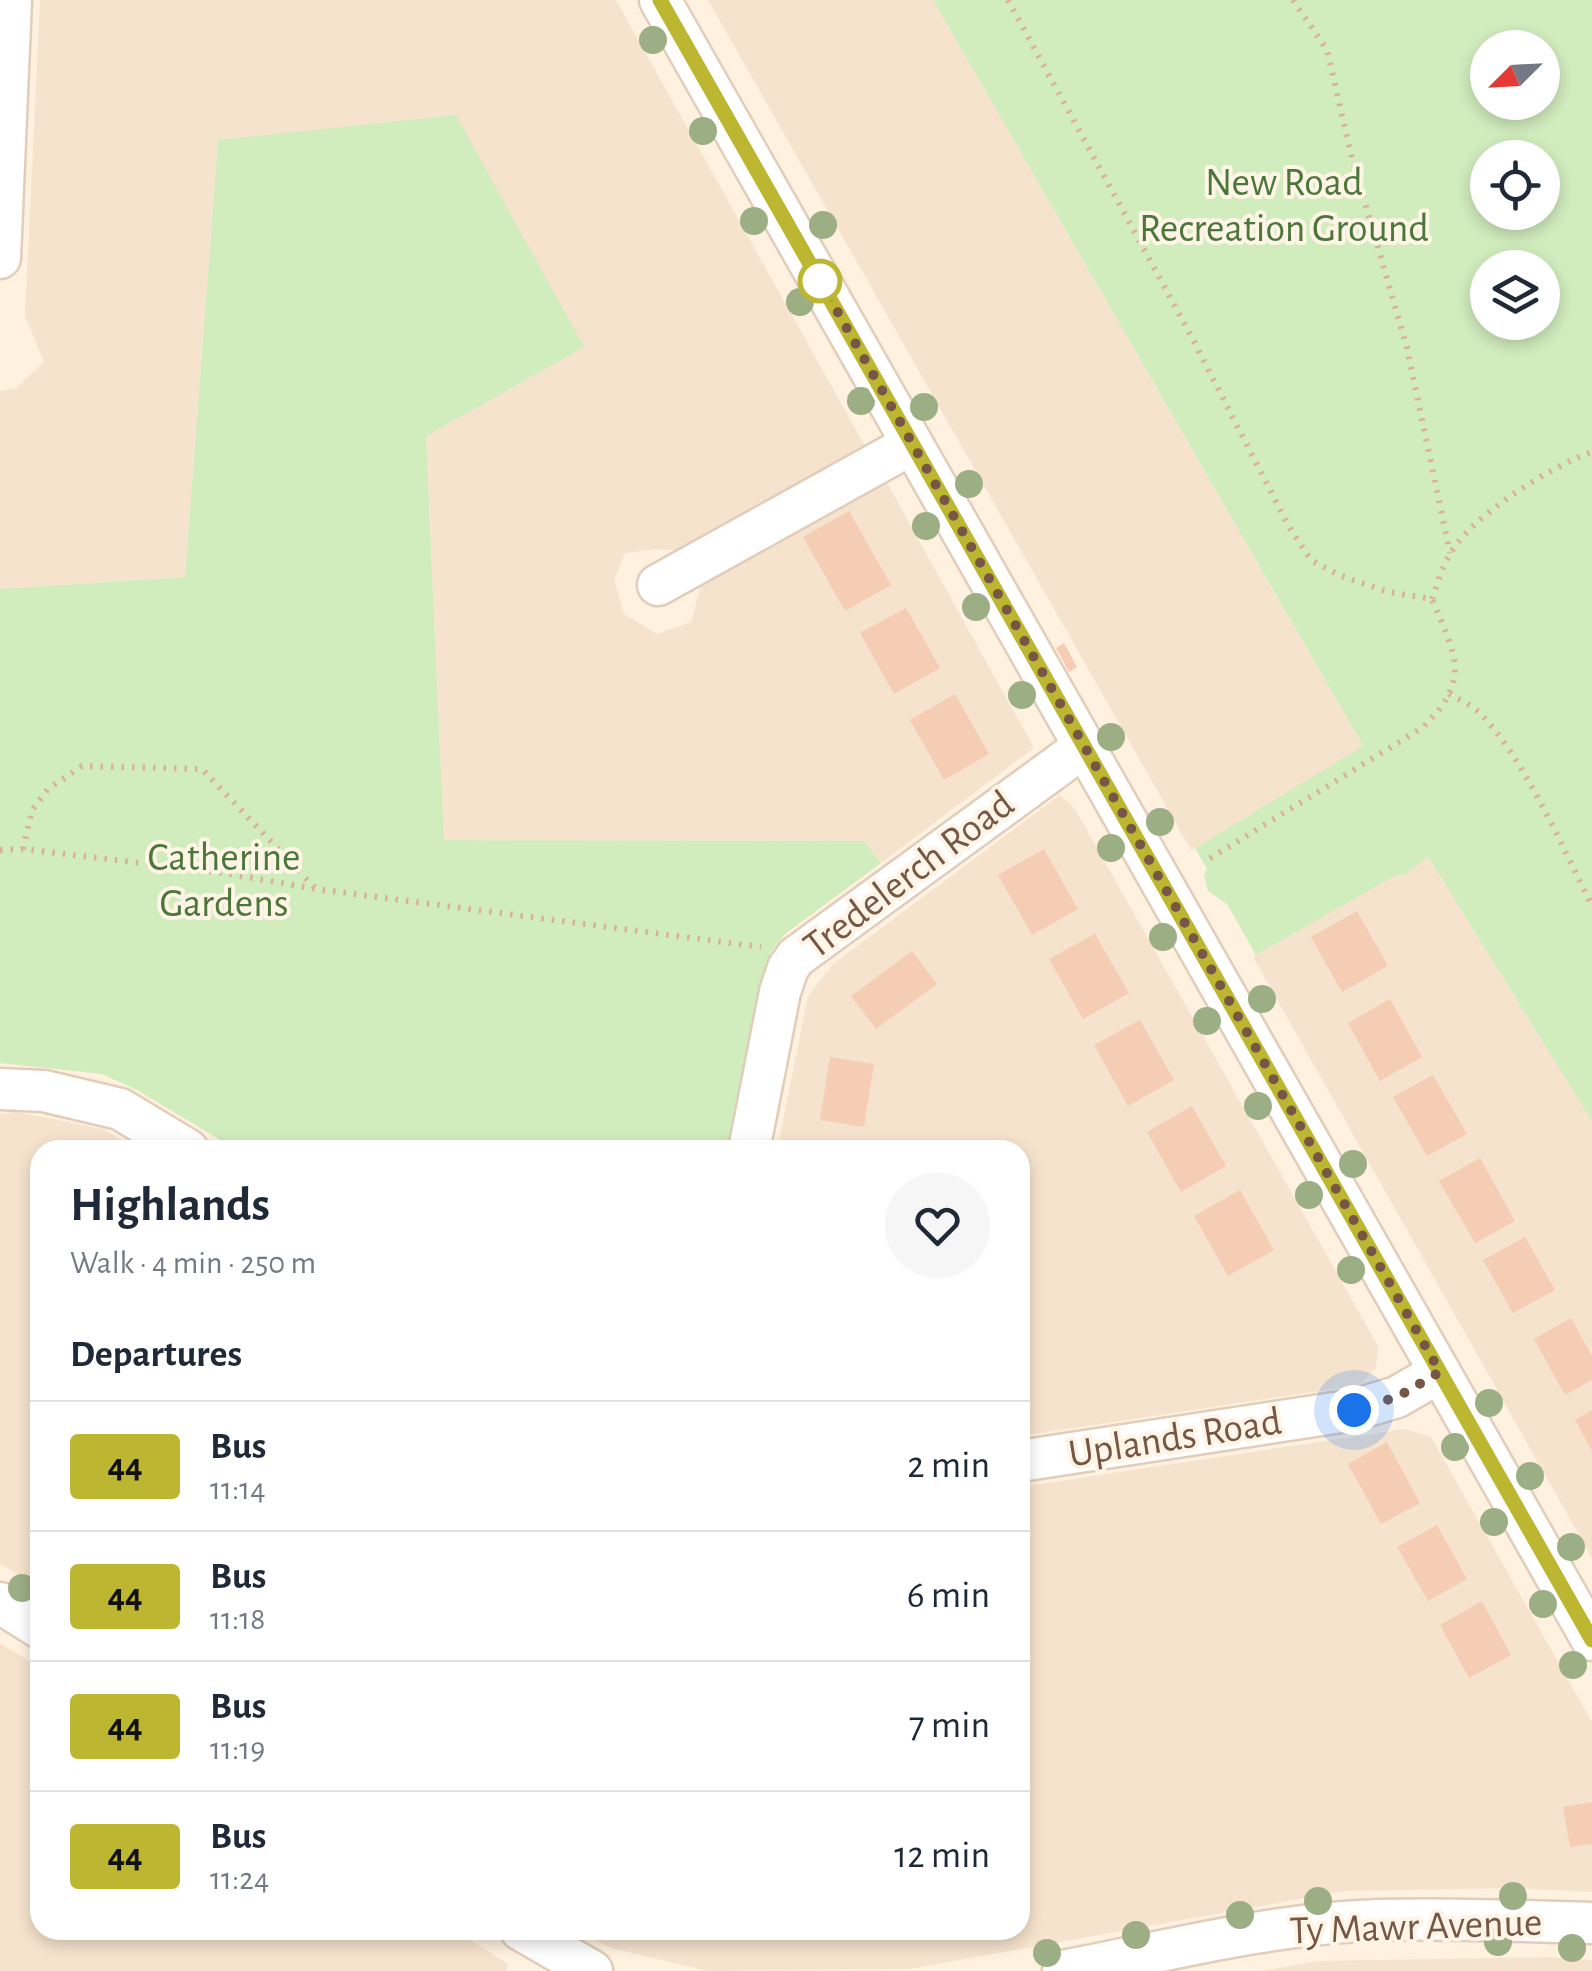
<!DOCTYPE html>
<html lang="en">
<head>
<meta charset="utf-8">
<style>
  body { margin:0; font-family:"Alegreya Sans",sans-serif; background:#f6f6f7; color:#1f2937; height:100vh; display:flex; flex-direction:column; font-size:38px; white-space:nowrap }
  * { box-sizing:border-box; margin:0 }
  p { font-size:32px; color:#747a83 }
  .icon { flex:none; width:55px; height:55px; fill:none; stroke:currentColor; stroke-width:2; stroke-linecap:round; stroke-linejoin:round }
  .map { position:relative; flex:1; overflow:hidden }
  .panel { position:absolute; left:30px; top:1140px; width:1000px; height:800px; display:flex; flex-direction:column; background:#fff; border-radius:30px; box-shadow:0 5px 15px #0003 }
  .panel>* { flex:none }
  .badge { padding:0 20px; border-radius:8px; font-size:35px; line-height:65px }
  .needle { width:65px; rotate:246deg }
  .tools { position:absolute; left:1470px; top:30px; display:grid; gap:20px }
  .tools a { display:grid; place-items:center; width:90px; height:90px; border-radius:50%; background:#fff; box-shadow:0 5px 15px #0003; font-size:50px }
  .you { position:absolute; width:50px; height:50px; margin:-25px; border:8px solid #fff; border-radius:50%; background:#1a73e8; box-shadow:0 0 0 15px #1a73e833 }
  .map>.badge { position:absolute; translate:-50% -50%; box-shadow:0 0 0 5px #fff }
  h2 { padding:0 40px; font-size:38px; line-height:90px }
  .round { display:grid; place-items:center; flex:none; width:105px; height:105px; border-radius:52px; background:#f6f6f7 }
  .headline { display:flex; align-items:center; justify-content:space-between; height:170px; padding:0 40px }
  h1 { font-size:48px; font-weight:700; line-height:75px }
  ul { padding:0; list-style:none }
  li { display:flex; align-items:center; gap:30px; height:130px; padding:0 40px; border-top:2px solid #e0e1e3 }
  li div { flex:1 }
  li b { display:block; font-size:38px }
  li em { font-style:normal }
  li .badge { min-width:110px; font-weight:700; text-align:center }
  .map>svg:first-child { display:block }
  .residential { fill:#f6e3cd }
  .green { fill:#d1ecbd; fill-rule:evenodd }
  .building { fill:#f5cdb4 }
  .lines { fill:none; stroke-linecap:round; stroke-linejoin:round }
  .minor-casing { stroke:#e2cdba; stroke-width:45 }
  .path { stroke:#dab098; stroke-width:6; stroke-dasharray:2.5 8; stroke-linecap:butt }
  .minor { stroke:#fff; stroke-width:40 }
  .tree { fill:#9cae84 }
  .line-casing { stroke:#fff; stroke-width:22 }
  .line { stroke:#bdb631; stroke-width:15 }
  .walk { stroke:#765645; stroke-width:10; stroke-dasharray:0 18 }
  .stop-dot { fill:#fff; stroke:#bdb631; stroke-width:5 }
  .labels { text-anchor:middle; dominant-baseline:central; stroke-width:8; stroke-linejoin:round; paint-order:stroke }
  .park-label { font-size:40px; fill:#4c773a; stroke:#fff5e7 }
  .street-label { font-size:40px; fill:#765645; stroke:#fff5e7 }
</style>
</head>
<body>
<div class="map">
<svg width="1592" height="1971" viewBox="0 0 1592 1971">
  <rect width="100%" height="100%" fill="#fef1df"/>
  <path class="residential" d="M40 0H616L866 448 684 551 655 549 625 553 614 580 624 614 657 634 691 622 701 585 886 481 1034 748 881 863 864 841 444 840 426 436 218 140 185 577 0 589V391L16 388 44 362 25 316Z
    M708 0H933L1363 747 1191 850Z
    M1060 795 1075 809 1378 1346 1376 1368 1359 1385 1020 1436V1150H777L808 996 833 964Z
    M1427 856 1592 1121V1558L1253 957Z
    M17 1112 103 1129 137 1150H40V1588L0 1564V1114Z
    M1405 1429 1431 1437 1592 1722V1892L1516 1888 1345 1891 909 1969 708 1971 611 1948 574 1930H1020V1487Z
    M0 1643 40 1668V1930H454L508 1964 507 1971H0Z
    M1551 1957 1592 1960V1971H1261L1319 1961Z"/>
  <path class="green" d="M933 0H1592V1121L1428 857 1405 874 1394 876 1256 955 1227 904 1208 891 1204 875 1207 869 1195 848 1363 746ZM1488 48H1542V102H1488ZM1488 158H1542V212H1488ZM1488 268H1542V322H1488Z
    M456 115 584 347 426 436 444 840 864 841 881 863 785 934 769 954 777 960 734 1150H237L137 1090 102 1074 0 1063V589L185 577 218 140Z"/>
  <path class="building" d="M849 511 891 585 845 611 803 537Z
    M906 608 940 668 894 694 860 633Z
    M1064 643 1077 667 1069 672 1056 648Z
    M955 694 989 754 944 780 910 720Z
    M1044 849 1078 909 1032 935 998 875Z
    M1357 911 1388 966 1342 992 1311 937Z
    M1095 934 1129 993 1083 1019 1049 959Z
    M912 951 937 984 876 1029 851 996Z
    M1390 999 1422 1057 1380 1081 1348 1023Z
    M1140 1020 1174 1080 1128 1106 1094 1045Z
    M830 1057 874 1064 864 1127 820 1120Z
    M1433 1075 1467 1134 1427 1156 1393 1097Z
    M1192 1106 1226 1166 1181 1192 1147 1132Z
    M1480 1158 1515 1221 1475 1243 1439 1181Z
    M1240 1190 1274 1250 1228 1276 1194 1216Z
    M1525 1237 1555 1290 1513 1313 1483 1260Z
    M1571 1318 1592 1356V1380L1565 1395 1534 1339Z
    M1592 1410V1451L1575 1420Z
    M1387 1442 1420 1503 1381 1524 1348 1464Z
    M1437 1525 1467 1579 1428 1601 1397 1547Z
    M1482 1601 1511 1655 1469 1678 1440 1625Z
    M1592 1802V1844L1570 1847 1563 1807Z"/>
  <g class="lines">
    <defs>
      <path id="minor" d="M660 0 1592 1640
        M0 258 11 0
        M658 585 912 444
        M0 1089 44 1091 120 1109 188 1150
        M749 1150 780 992 788 968 796 957 1085 746
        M1020 1461 1354 1410 1397 1397 1440 1372
        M0 1603 40 1628
        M521 1930 592 1971
        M1063 1971C1167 1951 1273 1923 1379 1920 1450 1918 1521 1921 1592 1923"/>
    </defs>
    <use href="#minor" class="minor-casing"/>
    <path class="path" d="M1008 0 1189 332 1288 525 1311 560 1339 575 1388 592 1432 599C1456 656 1472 680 1422 728L1204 862
      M1293 0 1327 50 1351 154 1407 348 1450 553
      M1432 599C1437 585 1441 569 1449 556 1468 518 1552 465 1592 452
      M1449 694C1457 699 1468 703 1476 710 1519 747 1566 854 1592 906
      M23 849 32 810 48 789 82 766 202 769 316 889
      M0 850 23 849 224 873 316 889 761 947"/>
    <use href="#minor" class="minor"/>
  </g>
  <g class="tree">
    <circle cx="653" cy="40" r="14"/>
    <circle cx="703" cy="131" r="14"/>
    <circle cx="754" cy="221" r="14"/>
    <circle cx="823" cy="225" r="14"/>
    <circle cx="800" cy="302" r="14"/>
    <circle cx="861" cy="401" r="14"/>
    <circle cx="924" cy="407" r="14"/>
    <circle cx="969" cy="484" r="14"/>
    <circle cx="926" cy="526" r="14"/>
    <circle cx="976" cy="607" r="14"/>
    <circle cx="1022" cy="695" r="14"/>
    <circle cx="1111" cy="737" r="14"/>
    <circle cx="1160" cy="822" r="14"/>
    <circle cx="1111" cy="848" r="14"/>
    <circle cx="1163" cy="937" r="14"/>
    <circle cx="1262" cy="999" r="14"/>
    <circle cx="1207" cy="1021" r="14"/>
    <circle cx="1258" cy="1106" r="14"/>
    <circle cx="1353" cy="1164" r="14"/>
    <circle cx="1309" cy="1195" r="14"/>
    <circle cx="1351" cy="1270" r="14"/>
    <circle cx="1489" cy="1403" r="14"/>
    <circle cx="1455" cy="1447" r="14"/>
    <circle cx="1530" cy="1476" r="14"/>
    <circle cx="1494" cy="1522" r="14"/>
    <circle cx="1571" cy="1547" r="14"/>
    <circle cx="22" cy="1588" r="14"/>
    <circle cx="1543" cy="1604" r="14"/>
    <circle cx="1573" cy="1665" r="14"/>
    <circle cx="1513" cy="1896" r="14"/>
    <circle cx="1318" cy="1901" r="14"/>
    <circle cx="1240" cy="1915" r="14"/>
    <circle cx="1136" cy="1935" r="14"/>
    <circle cx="1498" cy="1942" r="14"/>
    <circle cx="1572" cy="1948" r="14"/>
    <circle cx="1047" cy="1953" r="14"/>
  </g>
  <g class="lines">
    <defs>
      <path id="line" d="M660 0 1592 1640"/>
    </defs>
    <use href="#line" class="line-casing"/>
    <use href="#line" class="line"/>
    <path class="walk" d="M820 281 1440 1372 1397 1397 1354 1410"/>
  </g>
  <circle class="stop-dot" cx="820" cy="281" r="20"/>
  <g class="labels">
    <g class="park-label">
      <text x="1284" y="183">New Road<tspan x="1284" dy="46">Recreation Ground</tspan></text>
      <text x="224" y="858">Catherine<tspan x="224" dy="46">Gardens</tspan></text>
    </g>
    <g class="street-label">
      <text transform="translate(909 875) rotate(-37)">Tredelerch Road</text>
      <text transform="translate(1175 1438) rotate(-9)">Uplands Road</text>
      <text transform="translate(1416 1927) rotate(-2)">Ty Mawr Avenue</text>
    </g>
  </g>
</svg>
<div class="tools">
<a><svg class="needle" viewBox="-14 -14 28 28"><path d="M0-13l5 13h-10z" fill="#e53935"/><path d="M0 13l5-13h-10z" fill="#747a83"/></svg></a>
<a><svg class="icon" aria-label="locate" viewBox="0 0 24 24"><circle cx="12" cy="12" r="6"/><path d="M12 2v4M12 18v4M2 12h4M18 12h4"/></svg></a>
<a><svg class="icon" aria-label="layers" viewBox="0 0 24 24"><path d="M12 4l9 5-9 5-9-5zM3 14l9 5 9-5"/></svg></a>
</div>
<div class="you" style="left:1354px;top:1410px"></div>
<section class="panel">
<div class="headline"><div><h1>Highlands</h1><p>Walk · 4 min · 250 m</p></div><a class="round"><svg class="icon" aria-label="heart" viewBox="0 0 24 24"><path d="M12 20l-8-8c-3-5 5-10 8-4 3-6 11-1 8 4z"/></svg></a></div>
<h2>Departures</h2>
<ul>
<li><span class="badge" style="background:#bdb631;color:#111">44</span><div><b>Bus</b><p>11:14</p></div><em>2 min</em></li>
<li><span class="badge" style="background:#bdb631;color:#111">44</span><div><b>Bus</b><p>11:18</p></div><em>6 min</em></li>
<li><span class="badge" style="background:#bdb631;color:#111">44</span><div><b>Bus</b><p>11:19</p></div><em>7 min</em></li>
<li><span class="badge" style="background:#bdb631;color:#111">44</span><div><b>Bus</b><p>11:24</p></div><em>12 min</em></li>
</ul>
</section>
</div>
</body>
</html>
